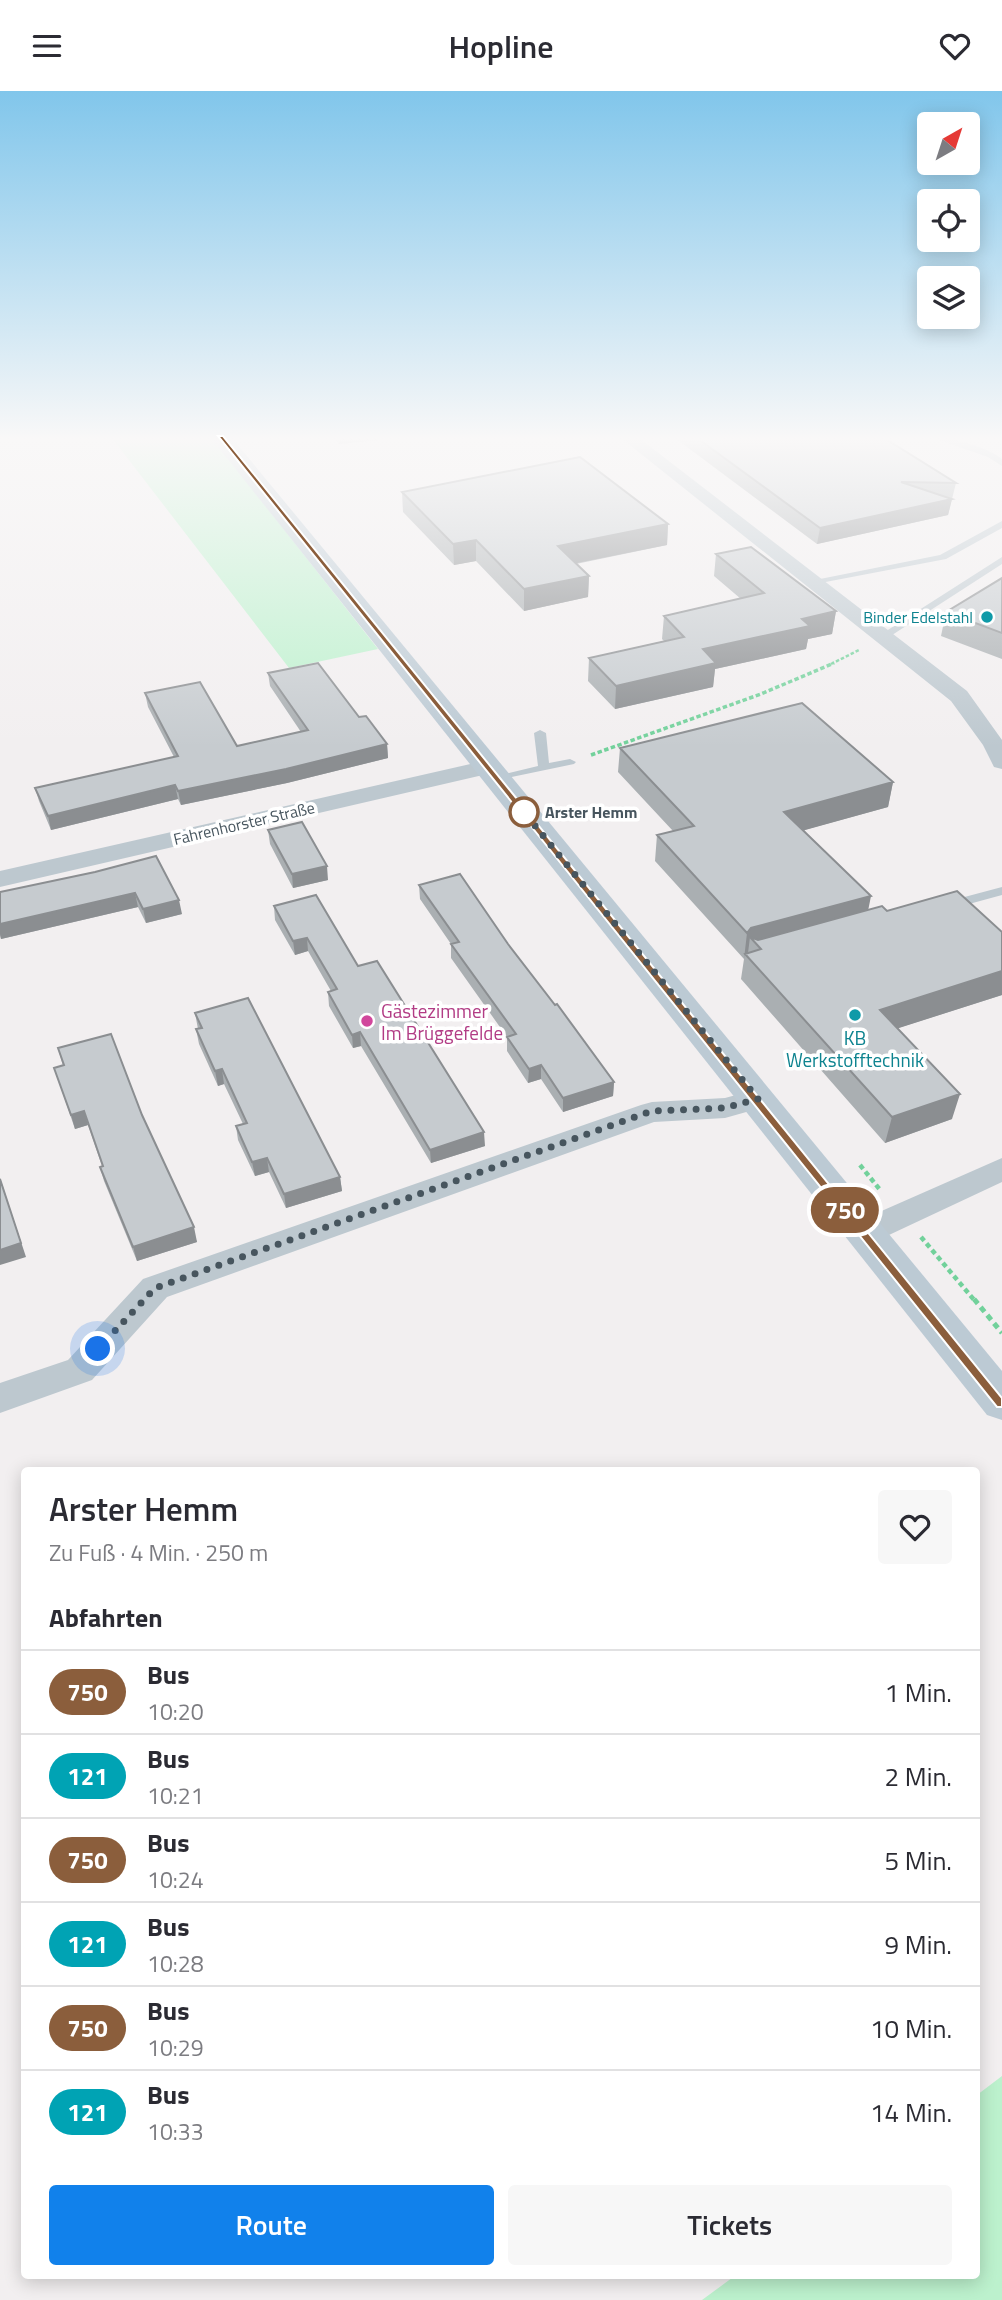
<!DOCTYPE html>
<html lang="de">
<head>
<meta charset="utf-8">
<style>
  body { margin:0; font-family:"Titillium Web",sans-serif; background:#f7f7f7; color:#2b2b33; height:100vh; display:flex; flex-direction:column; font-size:26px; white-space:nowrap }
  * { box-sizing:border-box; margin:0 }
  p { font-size:23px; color:#7c7c81 }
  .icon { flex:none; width:38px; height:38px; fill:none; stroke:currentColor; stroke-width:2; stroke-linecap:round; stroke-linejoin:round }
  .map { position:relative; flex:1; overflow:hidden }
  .drawer { position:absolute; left:21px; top:1376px; width:959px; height:812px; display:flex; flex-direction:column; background:#fff; border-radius:7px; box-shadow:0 4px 18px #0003 }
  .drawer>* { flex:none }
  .badge { padding:0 14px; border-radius:23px; font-size:24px; line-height:46px }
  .needle { width:46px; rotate:39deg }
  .controls { position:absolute; left:917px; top:21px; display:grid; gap:14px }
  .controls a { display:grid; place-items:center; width:63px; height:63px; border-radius:7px; background:#fff; box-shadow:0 4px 18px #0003; font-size:35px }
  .you { position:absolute; width:35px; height:35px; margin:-18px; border:5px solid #fff; border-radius:50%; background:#1a73e8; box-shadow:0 0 0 10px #1a73e833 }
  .map>.badge { position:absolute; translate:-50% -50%; box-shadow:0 0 0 4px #fff }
  h2 { padding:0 28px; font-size:26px; line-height:63px }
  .round { display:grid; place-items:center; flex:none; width:74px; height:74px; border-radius:7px; background:#f7f7f7 }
  .summary { display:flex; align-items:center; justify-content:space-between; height:119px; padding:0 28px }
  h1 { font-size:33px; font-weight:600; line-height:52px }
  .action { display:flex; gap:14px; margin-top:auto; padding:14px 28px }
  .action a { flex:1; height:80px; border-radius:7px; background:#1181eb; color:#fff; font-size:28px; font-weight:600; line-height:80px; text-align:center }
  .action a+a { background:#f7f7f7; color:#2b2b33 }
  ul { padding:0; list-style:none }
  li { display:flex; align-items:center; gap:21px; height:84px; padding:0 28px; border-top:2px solid #e1e1e2 }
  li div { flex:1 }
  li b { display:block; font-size:26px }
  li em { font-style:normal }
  li .badge { min-width:77px; font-weight:700; text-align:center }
  header { display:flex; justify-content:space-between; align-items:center; height:91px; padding:0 28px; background:#fff; font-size:32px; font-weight:600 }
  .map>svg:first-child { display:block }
  .green { fill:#bcf1cd }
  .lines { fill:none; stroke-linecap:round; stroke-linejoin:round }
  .path-far3 { stroke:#72d19b; stroke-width:2.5; stroke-dasharray:3.5 2; stroke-linecap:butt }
  .path-far2 { stroke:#72d19b; stroke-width:3.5; stroke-dasharray:4.5 2.5; stroke-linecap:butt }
  .path-far1 { stroke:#72d19b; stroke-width:4.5; stroke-dasharray:5 3.5; stroke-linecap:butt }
  .path { stroke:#72d19b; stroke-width:5; stroke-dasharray:6 4.5; stroke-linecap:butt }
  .lane { fill:#bdc8cf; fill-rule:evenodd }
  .street { fill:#bdc8cf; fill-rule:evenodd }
  .secondary { fill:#bccad4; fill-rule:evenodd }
  .wall { fill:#aaafb2 }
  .shaded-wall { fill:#8b8e91 }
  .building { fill:#c6cbcf; stroke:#8b8e91; stroke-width:2 }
  .line { fill:#8b5e3c; stroke:#fff; stroke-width:2 }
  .walk { stroke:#47555e; stroke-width:7; stroke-dasharray:0 12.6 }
  .culture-dot { fill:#0f9aa8; stroke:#fff; stroke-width:2.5 }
  .stop-dot { fill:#fff; stroke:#8b5e3c; stroke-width:3.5 }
  .hotel-dot { fill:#d1479c; stroke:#fff; stroke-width:2.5 }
  .labels { text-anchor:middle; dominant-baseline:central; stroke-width:7; stroke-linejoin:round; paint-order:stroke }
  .far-culture-label { font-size:16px; fill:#0d838f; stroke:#fff; text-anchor:end }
  .far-stop-label { font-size:16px; font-weight:bold; fill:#47555e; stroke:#fff; text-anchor:start }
  .far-street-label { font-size:16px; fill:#47555e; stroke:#fff }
  .hotel-label { font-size:19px; fill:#b23c85; stroke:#fff; text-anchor:start }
  .culture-label { font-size:19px; fill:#0d838f; stroke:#fff }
</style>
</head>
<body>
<header><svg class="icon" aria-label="menu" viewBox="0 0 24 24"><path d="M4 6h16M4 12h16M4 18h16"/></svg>Hopline<svg class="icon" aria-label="heart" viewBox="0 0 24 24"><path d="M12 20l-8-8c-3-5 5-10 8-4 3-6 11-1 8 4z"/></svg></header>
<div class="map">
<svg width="1002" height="2209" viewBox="0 0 1002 2209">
  <rect width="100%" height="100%" fill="#f2eff0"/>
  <path class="green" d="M112 347H212L378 558 289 577Z
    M1002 1985V2209H702L736 2184H976L977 2004Z"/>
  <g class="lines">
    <path class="path-far3" d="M831 573 859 559"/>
    <path class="path-far2" d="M591 664 761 603 834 572"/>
    <path class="path-far1" d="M860 1074 881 1100
      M921 1146 975 1210"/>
    <path class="path" d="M974 1208 1002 1242"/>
    <path class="lane" d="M933 347C954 347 985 355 1002 368V375L988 366Z
      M1002 430V437L946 468 815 493 810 490 940 464Z
      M1002 466V473L889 546 880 544Z
      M540 639 546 642 549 672 570 668 576 671 574 673 493 690V686L538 675 534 642Z
      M1002 796V804L947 819 941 815 942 812Z"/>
    <path class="street" d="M621 347H639L967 600 1002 649V678L994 676 983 654 951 610Z
      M488 669 496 671 500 676 496 681 0 796V780Z
      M758 998 768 1001 773 1008 768 1015 725 1027 654 1031 167 1206 92 1289 0 1322V1292L68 1269 143 1188 641 1014 652 1011 725 1007Z
      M1002 1067V1091L874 1151 863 1154 852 1151 847 1142 852 1133Z"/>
    <path class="secondary" d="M211 347H232L1002 1280V1329L987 1324Z"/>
  </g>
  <path class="wall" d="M334 347H398L339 353Z
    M675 347H884L956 392 948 424 817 453Z
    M402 401 668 433 667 454 576 473 589 485 588 506 524 520 476 470 454 474 403 421Z
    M716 463 836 520 832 543 808 548 806 558 715 578 713 596 615 618 588 590 589 567 664 550 662 548 664 525 741 508 714 485Z
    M1002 487V568L941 545 946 521Z
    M268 582 359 626 387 653 388 667 287 692 181 714 178 708 51 739 39 710 35 697 174 666 148 616 145 602 237 655 301 641 270 595Z
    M620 657 893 691 888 716 804 739 868 819 887 820 1002 841V904L898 937 952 1028 885 1052 741 888 744 868 655 770 657 744 673 740 618 681Z
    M268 739 328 789 293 797 270 753Z
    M95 781 182 823 146 832 138 816 1 848 0 844V801Z
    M419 794 508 853 614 991 613 1005 563 1021 541 988 528 992 507 960V946L451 867V853L420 808Z
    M274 815 358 875 485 1055 431 1072 361 955 353 957 329 915 328 901 331 900 308 860 295 864 275 829Z
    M195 922 340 1086 342 1100 286 1117 269 1081 255 1085 238 1049 236 1035 243 1033 224 993 218 995 199 953 196 938H198Z
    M58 957 142 1024 197 1151 137 1170 104 1090 100 1076 102 1075 88 1034 75 1038 54 977 63 975Z"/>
  <path class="shaded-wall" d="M339 347H398L339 353Z
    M952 408 948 424 817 453 820 437Z
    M668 433 667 454 557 476 558 455Z
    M476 449V470L454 474 453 453Z
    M589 485 588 506 524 520V498Z
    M836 520 832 543 808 548 806 558 715 578 713 596 615 618 616 595 703 558 802 528Z
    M387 653 388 667 287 692 181 714 178 700Z
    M893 691 888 716 780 746 784 721Z
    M175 694 178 708 51 739 48 725Z
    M327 775 328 789 293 797 292 783Z
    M135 802 138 816 1 848 0 843V833Z
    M871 805 866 830 761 858 750 846 748 862 745 863 744 868 747 842 751 837Z
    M179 809 182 823 146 832 143 818Z
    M307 847 308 860 295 864 293 850Z
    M1002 880V904L874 945 880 919Z
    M360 941 361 955 353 957 352 944Z
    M541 974V988L528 992 529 978Z
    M222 978 224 993 218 995 215 980Z
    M614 991 613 1005 563 1021V1007Z
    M960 1003 952 1028 885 1052 892 1026Z
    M84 1020 88 1034 75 1038 71 1024Z
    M484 1041 485 1055 431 1072 430 1059Z
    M267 1067 269 1081 255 1085 252 1071Z
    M340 1086 342 1100 286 1117 284 1103Z
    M0 1087 26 1166 0 1174Z
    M194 1136 197 1151 137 1170 133 1156Z"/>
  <path class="building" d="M697 347H884L956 392 901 391 952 408 820 437Z
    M580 366 668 433 558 455 589 485 524 498 476 449 453 453 402 401Z
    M751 456 836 520 802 528 810 535 703 558 716 572 616 595 589 567 684 546 664 525 764 502 716 463Z
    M1002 487V542L946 521Z
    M318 572 359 626 366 625 387 653 286 678 178 700 175 694 48 725 35 697 178 665 145 602 200 591 237 655 308 639 268 582Z
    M802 612 893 691 784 721 871 805 751 837 747 842 657 744 694 735 620 657Z
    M302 731 327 775 292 783 268 739Z
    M156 765 179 809 143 818 135 802 0 833V801L95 781Z
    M460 783 508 853 555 914 557 913 614 991 563 1007 541 974 529 978 507 946 516 943 451 853 459 851 419 794Z
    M957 800 1002 841V880L880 919 960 1003 892 1026 745 863 761 858 750 846 758 849 882 815 887 820Z
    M316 804 358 875 377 870 484 1041 430 1059 360 941 352 944 328 901 337 898 307 847 293 850 274 815Z
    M248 907 340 1086 284 1103 267 1067 252 1071 236 1035 247 1032 222 978 215 980 196 938 202 937 195 922Z
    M111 943 142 1024 194 1136 133 1156 100 1076 103 1075 84 1020 71 1024 54 977 64 974 58 957Z
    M0 1088 21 1152 0 1159Z"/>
  <linearGradient id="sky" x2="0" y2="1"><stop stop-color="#81c6eb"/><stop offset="0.53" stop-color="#f9f8f8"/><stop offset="1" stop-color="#f9f8f8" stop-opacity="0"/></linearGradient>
  <rect width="1002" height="656" fill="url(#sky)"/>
  <path class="line" d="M218 345H223L1002 1307V1316H997Z"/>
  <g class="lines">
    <path class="walk" d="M98 1258 155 1197 652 1020 724 1017 758 1008 524 721"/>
  </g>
  <g class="culture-dot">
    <circle cx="987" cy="526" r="7"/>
    <circle cx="855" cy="924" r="7"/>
  </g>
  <circle class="stop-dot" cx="524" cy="721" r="14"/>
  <circle class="hotel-dot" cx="367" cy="930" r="7"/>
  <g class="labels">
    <g class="far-culture-label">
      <text x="973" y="526">Binder Edelstahl</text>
    </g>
    <g class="far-stop-label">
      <text x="545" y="721">Arster Hemm</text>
    </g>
    <g class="far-street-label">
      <text transform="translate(244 732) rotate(-13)">Fahrenhorster Straße</text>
    </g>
    <g class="hotel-label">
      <text x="381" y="919">Gästezimmer<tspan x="381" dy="22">Im Brüggefelde</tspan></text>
    </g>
    <g class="culture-label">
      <text x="855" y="946">KB<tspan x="855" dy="22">Werkstofftechnik</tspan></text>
    </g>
  </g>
</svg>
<div class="controls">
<a><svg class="needle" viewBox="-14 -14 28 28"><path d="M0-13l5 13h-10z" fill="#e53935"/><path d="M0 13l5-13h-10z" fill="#7c7c81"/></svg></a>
<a><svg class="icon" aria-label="locate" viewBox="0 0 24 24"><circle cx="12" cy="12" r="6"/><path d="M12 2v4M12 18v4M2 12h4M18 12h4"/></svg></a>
<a><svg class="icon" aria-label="layers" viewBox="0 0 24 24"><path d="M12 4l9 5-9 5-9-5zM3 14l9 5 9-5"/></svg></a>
</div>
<div class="you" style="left:98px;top:1258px"></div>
<b class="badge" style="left:845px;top:1119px;background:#8b5e3c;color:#fff">750</b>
<section class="drawer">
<div class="summary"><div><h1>Arster Hemm</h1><p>Zu Fuß · 4 Min. · 250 m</p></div><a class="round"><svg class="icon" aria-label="heart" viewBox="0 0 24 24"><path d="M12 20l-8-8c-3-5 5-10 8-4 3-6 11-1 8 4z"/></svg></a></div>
<h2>Abfahrten</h2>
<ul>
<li><span class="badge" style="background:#8b5e3c;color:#fff">750</span><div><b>Bus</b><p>10:20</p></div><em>1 Min.</em></li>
<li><span class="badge" style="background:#00a3b4;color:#fff">121</span><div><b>Bus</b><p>10:21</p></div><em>2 Min.</em></li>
<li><span class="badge" style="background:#8b5e3c;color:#fff">750</span><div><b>Bus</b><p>10:24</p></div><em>5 Min.</em></li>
<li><span class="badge" style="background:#00a3b4;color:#fff">121</span><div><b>Bus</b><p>10:28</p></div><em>9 Min.</em></li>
<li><span class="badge" style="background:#8b5e3c;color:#fff">750</span><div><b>Bus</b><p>10:29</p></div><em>10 Min.</em></li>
<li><span class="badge" style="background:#00a3b4;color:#fff">121</span><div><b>Bus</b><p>10:33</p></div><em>14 Min.</em></li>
</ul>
<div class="action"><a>Route</a><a>Tickets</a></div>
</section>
</div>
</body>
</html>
